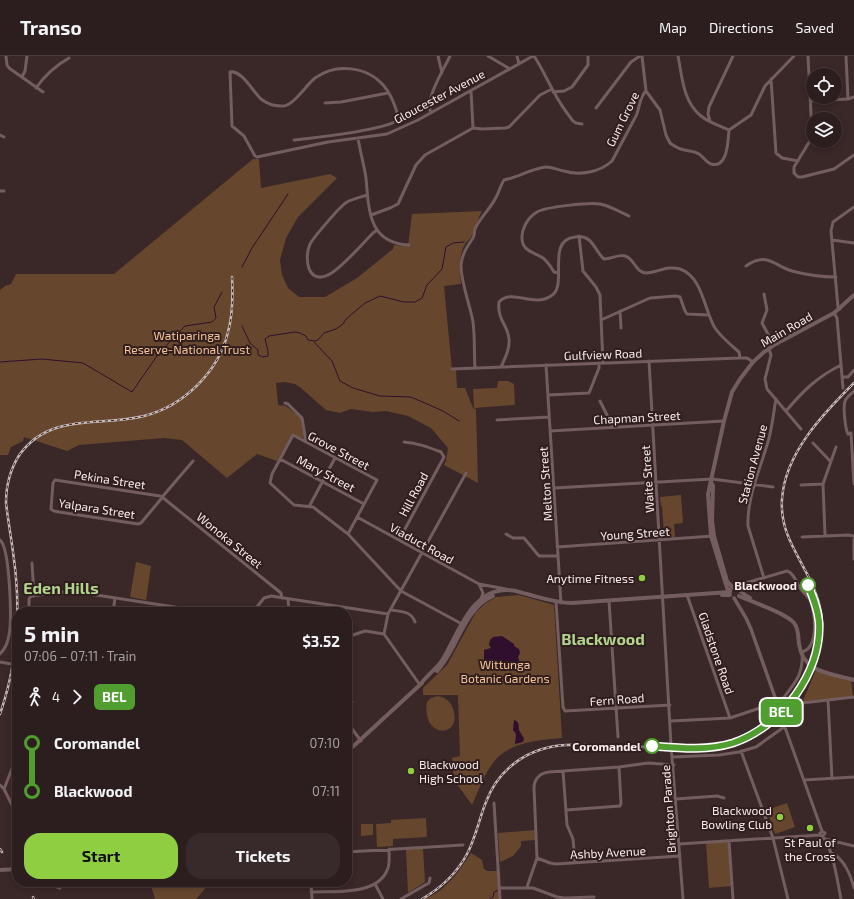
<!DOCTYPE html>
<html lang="en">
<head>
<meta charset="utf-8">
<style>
  body { margin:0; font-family:"Exo 2",sans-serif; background:#382a2b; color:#f1f3f6; height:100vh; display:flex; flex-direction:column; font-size:15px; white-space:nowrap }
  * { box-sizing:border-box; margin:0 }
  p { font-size:13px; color:#a6a2a4 }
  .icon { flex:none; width:22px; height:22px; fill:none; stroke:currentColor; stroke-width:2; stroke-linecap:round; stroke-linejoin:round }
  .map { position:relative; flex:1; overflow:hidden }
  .drawer { position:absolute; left:12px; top:551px; width:340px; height:280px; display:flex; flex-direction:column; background:#2c1d1e; border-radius:16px; box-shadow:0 2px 6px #0003,0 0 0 1px #483b3c }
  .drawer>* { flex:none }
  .badge { padding:0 8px; border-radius:6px; font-size:14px; line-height:26px }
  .fabs { position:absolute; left:806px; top:12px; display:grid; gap:8px }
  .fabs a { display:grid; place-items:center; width:36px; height:36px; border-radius:50%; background:#2c1d1e; box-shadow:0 2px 6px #0003,0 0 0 1px #483b3c; font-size:20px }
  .map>.badge { position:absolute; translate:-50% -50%; box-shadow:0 0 0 2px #fff }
  .legs { display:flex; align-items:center; gap:6px; height:44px; padding:0 12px; font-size:13px }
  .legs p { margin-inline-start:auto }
  .overview { display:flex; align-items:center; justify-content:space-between; height:68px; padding:0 12px }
  h1 { font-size:22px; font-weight:700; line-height:30px }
  .primary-button { display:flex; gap:8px; margin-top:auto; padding:8px 12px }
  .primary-button a { flex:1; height:46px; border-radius:16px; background:#8fcd41; color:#111; font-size:16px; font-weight:700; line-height:46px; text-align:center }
  .primary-button a+a { background:#382a2b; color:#f1f3f6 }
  ul { padding:0 12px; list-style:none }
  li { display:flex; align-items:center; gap:14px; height:48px; font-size:15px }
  li i { display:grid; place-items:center; width:6px; height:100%; margin:0 5px; background:currentColor }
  li i::after { content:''; width:10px; height:10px; margin:-5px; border:3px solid; border-radius:50%; background:#2c1d1e }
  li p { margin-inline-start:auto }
  li:first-child i { background:linear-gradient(#0000 50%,currentColor 0) }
  li:last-child i { background:linear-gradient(currentColor 50%,#0000 0) }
  header { display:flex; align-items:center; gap:24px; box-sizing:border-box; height:56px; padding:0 20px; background:#2c1d1e; border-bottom:1px solid #483b3c }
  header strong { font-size:19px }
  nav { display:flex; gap:22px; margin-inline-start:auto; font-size:14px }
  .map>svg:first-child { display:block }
  .green { fill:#66472d }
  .water { fill:#2f0e2e }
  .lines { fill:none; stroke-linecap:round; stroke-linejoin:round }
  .stream { stroke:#2f0e2e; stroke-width:1 }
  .minor { stroke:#735d5e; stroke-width:3 }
  .tertiary { stroke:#735d5e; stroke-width:3.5 }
  .secondary { stroke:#735d5e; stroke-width:4 }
  .rail-casing { stroke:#c7b8b8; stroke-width:2.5 }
  .rail { stroke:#301d1e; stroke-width:1; stroke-dasharray:3; stroke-linecap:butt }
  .line-1-casing { stroke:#fff; stroke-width:9 }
  .line-1 { stroke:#509e2f; stroke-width:6 }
  .poi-dot { fill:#8fcd41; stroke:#301d1e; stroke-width:1.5 }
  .stop-1-dot { fill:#fff; stroke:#509e2f; stroke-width:2 }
  .labels { text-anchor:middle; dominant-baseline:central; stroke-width:4; stroke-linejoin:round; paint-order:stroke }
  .street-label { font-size:12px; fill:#faeded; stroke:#301d1e }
  .park-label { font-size:12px; fill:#f8c499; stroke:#301d1e }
  .poi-label { font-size:12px; fill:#faeded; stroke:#301d1e; text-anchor:end }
  .stop-label { font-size:12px; font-weight:bold; fill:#faeded; stroke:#301d1e; text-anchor:end }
  .district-label { font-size:16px; font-weight:bold; fill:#b1d48f; stroke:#301d1e }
</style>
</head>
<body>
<header>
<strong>Transo</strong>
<nav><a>Map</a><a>Directions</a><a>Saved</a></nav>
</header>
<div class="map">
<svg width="854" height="843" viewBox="0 0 854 843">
  <rect width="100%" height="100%" fill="#3a2728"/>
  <path class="green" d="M253 103H259L261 132 330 118 337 122 298 161 286 182 280 204 282 219 288 232 299 241H325L357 222 393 193 394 189 408 190 412 158 482 155C478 162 476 170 473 178 471 182 467 185 465 188 458 201 460 214 461 228L444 230 452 314H456L457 332H465L473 352 476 353 478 427 444 409 446 405 448 392 431 372 408 360 386 355 373 356 351 353 340 357 326 354 301 332 295 328 284 326 276 327 278 349 286 350 301 362 304 383 293 378 277 405 257 398 227 422 182 384 164 382 79 389 67 395 24 381 23 385 11 391 8 399H0V234L5 230 11 228 16 218H114Z
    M498 325H508L514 328 515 349 474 352 473 333 497 332Z
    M681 439 683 467 674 468 675 481H664L663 479H664L662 450H661L660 441Z
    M136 506 151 510 146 544 130 541Z
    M519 539 554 549 562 682C539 684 508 686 493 707 484 718 478 736 472 749L454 724 452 702 460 700 458 639H423V632L447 609 476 556 486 547 496 541Z
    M816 614 851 623 853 642 802 647Z
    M437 640C445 641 451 645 453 653 463 682 421 684 427 646L431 642Z
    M787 747 795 771 775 778 767 754Z
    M347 752C350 763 357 778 347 786Z
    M426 762 427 781 393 783V790L377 791 376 768 391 767V764Z
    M361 768H373V779L361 780Z
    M535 774 536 784 521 785V790L513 800 500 806 498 777Z
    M729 785 732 830 709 832 706 787Z
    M423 792 425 826 408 837 406 793Z
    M471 797 482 804 484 813 487 815H497L499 843H423C445 837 459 815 471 797Z
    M150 826H211L196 843H155Z"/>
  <path class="water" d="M502 580 514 588V590L519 593 520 597 518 601 519 604 520 613 485 609 484 608V594L491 592 489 589 490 584 493 581Z
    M514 664C520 666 518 669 519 674 521 678 523 680 524 683L523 686 515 688 516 678 513 674Z"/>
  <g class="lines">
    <path class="stream" d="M242 211 252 192 288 138
      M242 270 250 287 258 294V299L263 301 268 300V295L265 283 269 280 295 276 300 277 306 280 308 284 314 285 318 284 324 277 336 273 343 268 346 263 365 247 380 240 404 246H415L422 242 427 229 442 213 446 191 453 187 464 186
      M314 286 332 305 340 325 353 332 380 340 411 341 443 355 459 365
      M0 306 42 303 83 307 132 336 159 297 185 270 212 266 216 262 214 251 222 236
      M490 843 493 841 494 836 499 834"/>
    <path class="minor" d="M6 0 7 9 9 12 43 36
      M438 0 442 17
      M488 0 510 13
      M517 0 519 8
      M534 0C542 12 547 24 554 36 559 46 566 56 573 65L576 67 582 68
      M642 0 646 35 660 54 666 79 670 87C674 90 679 93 684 94 689 95 695 95 699 98 704 101 705 106 711 108 728 113 728 84 729 74L751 59 765 30 794 0
      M678 0C682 20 683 46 701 60 708 66 720 70 729 74
      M808 0 812 78 811 83 794 111V117L798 121H802L834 113 854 99
      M846 0 848 43
      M22 21 25 15 27 0
      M771 23 776 97 782 102 798 105
      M36 32C45 19 55 10 69 2
      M471 35 473 72 482 73 505 72 509 71 540 39 552 33
      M553 36 564 35 572 31 588 9V0
      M811 45 848 43 854 41
      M325 47 341 46 388 37
      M596 52 631 6 640 0
      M431 57C424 44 444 13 450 0
      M710 65 708 58 709 51 733 0
      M0 79 4 81
      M358 82C360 95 364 109 366 122 369 154 368 187 409 189
      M294 84C312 82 389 74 399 63 396 52 391 38 384 30 367 10 336 7 315 22 306 29 292 52 281 50 274 50 266 47 261 43 253 36 242 14 230 16L232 70 244 80 255 100 257 101 328 86 387 78 418 64 533 0
      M0 135H4
      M367 139C361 141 353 143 347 146 340 150 314 181 310 188 304 201 307 229 328 219 340 214 363 187 373 177L377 174
      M371 159 390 152 398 148 416 109 425 99 473 72
      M579 180 583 215 596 231 600 239 603 307
      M832 184 854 187
      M746 210C767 195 774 210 792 215 807 219 821 221 836 221
      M558 217 554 216C551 211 548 206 543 202 536 197 526 196 523 188 519 176 527 162 537 156 545 151 590 146 600 148 610 150 620 156 629 160
      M764 238 767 254 762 267 774 289
      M840 253 838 251 831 175 833 166 854 151
      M620 255 621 272
      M834 257 837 262 843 332
      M601 264 650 242 676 240 680 241 685 255 687 258 708 259
      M769 293 771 299 765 323 767 333 801 373
      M649 305 671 689 683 843
      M546 309 561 547
      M501 311C505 302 510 293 509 283 508 269 497 264 499 246 512 232 533 252 551 240 569 230 545 184 575 181 580 180 585 181 589 184 595 189 598 198 604 203 612 203 618 198 625 200 635 203 635 216 646 217 658 217 666 209 680 213 703 221 704 254 715 272 722 282 731 289 739 296L740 302
      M475 312C474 297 475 281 473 266 470 248 461 228 461 209 462 198 467 191 473 182 475 179 474 176 475 173 479 163 490 153 495 143 499 137 500 130 504 124 515 122 537 111 546 111 552 111 558 114 564 115 580 120 600 116 612 105L636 60C640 52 639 41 646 35
      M452 313 740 302H747L753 306
      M843 321H848L854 314
      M854 335C851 338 847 341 845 345 843 351 845 372 848 378L851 377 854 428
      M548 339 589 337 599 312V307
      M600 345 613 371
      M285 347 288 348 302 362 306 386
      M786 355C803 335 817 321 841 309
      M497 364 549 361
      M550 375 724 365
      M813 387 830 405
      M280 403 364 448
      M193 405 163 440 161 443 141 467 138 468 59 456 54 455 51 453 53 427 55 424 160 440 162 441 281 537 282 542
      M801 429 823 428
      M554 432 712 423 773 431
      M310 449 335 402
      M357 461 479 528 506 533
      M348 478 377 424 293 379 272 418 270 427 294 449 313 451 348 478 401 535 462 568
      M506 478 513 482H524L539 500H558
      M825 479 823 428 836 391
      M802 481 848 479 854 480
      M854 483V503
      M0 484C10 492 12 564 9 579 8 586 5 593 0 598
      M399 484 444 401 441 396C428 391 418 387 404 386
      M557 491 713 480
      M32 507 34 540
      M764 522 748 470C747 442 759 416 767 389 772 375 773 359 776 343
      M479 528 483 537 481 543
      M737 532 742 528 787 515C794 517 796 526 800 532 803 537 809 540 811 546 815 560 819 591 802 596 804 619 794 628 781 645L779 646
      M687 539 730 662
      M288 543 289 556
      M609 545 618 681
      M556 546 563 651 565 655 670 649
      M392 554C402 556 411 555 415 566
      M29 556V543L31 540 70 535 207 556
      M113 556 115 542
      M253 556 264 542 271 540 388 558 466 417
      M384 578 388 558
      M347 581 365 575 384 578 420 629
      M0 606 17 609
      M828 644 832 723
      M777 649 822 775
      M347 650 352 646
      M671 665 730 662 775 647
      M347 666 361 685
      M741 695 773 782 788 843
      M673 701 719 699 739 696 756 691 791 666 800 649 802 647 854 641
      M563 715 567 769 573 783 575 806
      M804 724 854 721
      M0 729 4 733 17 759
      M4 733 17 700
      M676 743 717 740 724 742
      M494 747 500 843
      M566 754 620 750 621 747 619 711
      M823 780 825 777 822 775 820 777V779C832 784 838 829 841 843
      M825 783 854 790
      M729 785 733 843
      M679 788 820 779
      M347 796 463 789
      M831 797C844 802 851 820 854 832
      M537 802 550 807 556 808 680 800
      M57 826V831L60 832
      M311 826 312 843
      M375 828 383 843
      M527 831 537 802 534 732C534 723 540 717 549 716L619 711 648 707 674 709
      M500 832H533L557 841 564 842 594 841
      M311 836C335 835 379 840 388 812 390 806 389 799 389 793
      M401 843 427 828 429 827 430 822"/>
    <path class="tertiary" d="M734 542 746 562 751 573 776 644 775 647 777 649"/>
    <path class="secondary" d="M711 426 713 430 712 465 714 480 727 525 733 532
      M733 532H737L745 539 750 542
      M730 535 727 532 711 480 708 438 724 365 732 336 740 323 753 306 764 296 774 289 834 257 854 239
      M722 539H730
      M739 540C752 546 786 557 794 567 799 573 798 581 799 588 803 617 830 617 854 624
      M437 615C458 593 463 553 493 540
      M420 629C426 620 435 614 441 606 458 580 470 532 509 534 515 534 521 537 527 538 542 542 556 547 572 547L730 536
      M347 696 422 627
      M0 814 17 813"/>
    <defs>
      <path id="rail" d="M0 658C15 615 20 568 16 522 14 497 9 472 6 447 6 429 10 413 20 398 51 356 101 371 144 360 184 350 219 315 228 276 233 258 233 240 232 221
        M0 793 2 796
        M33 841 34 843
        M422 843C441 832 457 817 467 798 476 781 479 763 486 746 499 711 530 691 566 689 599 688 633 691 666 692 683 693 700 695 717 692 736 688 755 681 770 669 803 643 831 590 819 547 809 509 779 485 782 443 785 397 823 358 854 327"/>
    </defs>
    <use href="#rail" class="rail-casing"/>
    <use href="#rail" class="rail"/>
  </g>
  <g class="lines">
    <defs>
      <path id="line-1" d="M652 690C679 692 707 695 733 687 781 671 822 617 819 566 818 553 813 541 808 529"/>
    </defs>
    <use href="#line-1" class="line-1-casing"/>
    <use href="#line-1" class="line-1"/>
  </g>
  <g class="poi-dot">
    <circle cx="642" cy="522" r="4"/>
    <circle cx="411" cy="715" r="4"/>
    <circle cx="780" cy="761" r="4"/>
    <circle cx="810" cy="772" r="4"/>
  </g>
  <g class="stop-1-dot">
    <circle cx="808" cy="529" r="7"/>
    <circle cx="652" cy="690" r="7"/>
  </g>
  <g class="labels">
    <g class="street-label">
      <text transform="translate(439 40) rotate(-28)">Gloucester Avenue</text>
      <text transform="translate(622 63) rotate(-64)">Gum Grove</text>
      <text transform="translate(786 273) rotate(-30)">Main Road</text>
      <text transform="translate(603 298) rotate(-2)">Gulfview Road</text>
      <text transform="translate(637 361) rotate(-3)">Chapman Street</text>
      <text transform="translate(339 394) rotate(28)">Grove Street</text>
      <text transform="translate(752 408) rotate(-75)">Station Avenue</text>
      <text transform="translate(326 417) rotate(28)">Mary Street</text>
      <text transform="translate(110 423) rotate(9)">Pekina Street</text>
      <text transform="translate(647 423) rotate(-94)">Waite Street</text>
      <text transform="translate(545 428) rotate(-94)">Melton Street</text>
      <text transform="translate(413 438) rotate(-62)">Hill Road</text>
      <text transform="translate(97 452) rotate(9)">Yalpara Street</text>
      <text transform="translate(635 477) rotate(-4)">Young Street</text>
      <text transform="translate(230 484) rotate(39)">Wonoka Street</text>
      <text transform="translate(422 487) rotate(29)">Viaduct Road</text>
      <text transform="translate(717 597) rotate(71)">Gladstone Road</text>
      <text transform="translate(617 643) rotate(-4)">Fern Road</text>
      <text transform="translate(668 753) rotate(-94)">Brighton Parade</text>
      <text transform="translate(608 796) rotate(-3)">Ashby Avenue</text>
    </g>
    <g class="park-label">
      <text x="187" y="279">Watiparinga<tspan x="187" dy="14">Reserve-National Trust</tspan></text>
      <text x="505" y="608">Wittunga<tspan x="505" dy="14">Botanic Gardens</tspan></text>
    </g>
    <g class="poi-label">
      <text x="634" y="522">Anytime Fitness</text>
      <text x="419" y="708" text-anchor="start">Blackwood<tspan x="419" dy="14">High School</tspan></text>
      <text x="772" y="754">Blackwood<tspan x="772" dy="14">Bowling Club</tspan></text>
      <text x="810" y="786" text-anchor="middle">St Paul of<tspan x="810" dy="14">the Cross</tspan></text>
    </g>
    <g class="stop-label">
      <text x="797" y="529">Blackwood</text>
      <text x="641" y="690">Coromandel</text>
    </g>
    <g class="district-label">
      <text x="61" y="531">Eden Hills</text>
      <text x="603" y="582">Blackwood</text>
    </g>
  </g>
</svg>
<div class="fabs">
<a><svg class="icon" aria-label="locate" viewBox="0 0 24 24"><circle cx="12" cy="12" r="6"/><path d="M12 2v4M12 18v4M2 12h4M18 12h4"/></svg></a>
<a><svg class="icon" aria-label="layers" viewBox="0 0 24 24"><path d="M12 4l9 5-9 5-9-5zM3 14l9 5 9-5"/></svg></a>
</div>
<b class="badge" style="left:781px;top:656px;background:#509e2f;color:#fff">BEL</b>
<section class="drawer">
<div class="overview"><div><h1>5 min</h1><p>07:06 – 07:11 · Train</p></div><b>$3.52</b></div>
<div class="legs"><svg class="icon" aria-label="walk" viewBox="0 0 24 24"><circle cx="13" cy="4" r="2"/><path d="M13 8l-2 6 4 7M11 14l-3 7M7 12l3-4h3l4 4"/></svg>4<svg class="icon" aria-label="forward" viewBox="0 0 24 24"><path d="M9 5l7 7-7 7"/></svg><b class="badge" style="background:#509e2f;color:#fff">BEL</b></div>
<ul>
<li><i style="color:#509e2f"></i><b>Coromandel</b><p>07:10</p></li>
<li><i style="color:#509e2f"></i><b>Blackwood</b><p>07:11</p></li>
</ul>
<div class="primary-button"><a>Start</a><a>Tickets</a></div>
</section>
</div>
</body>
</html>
